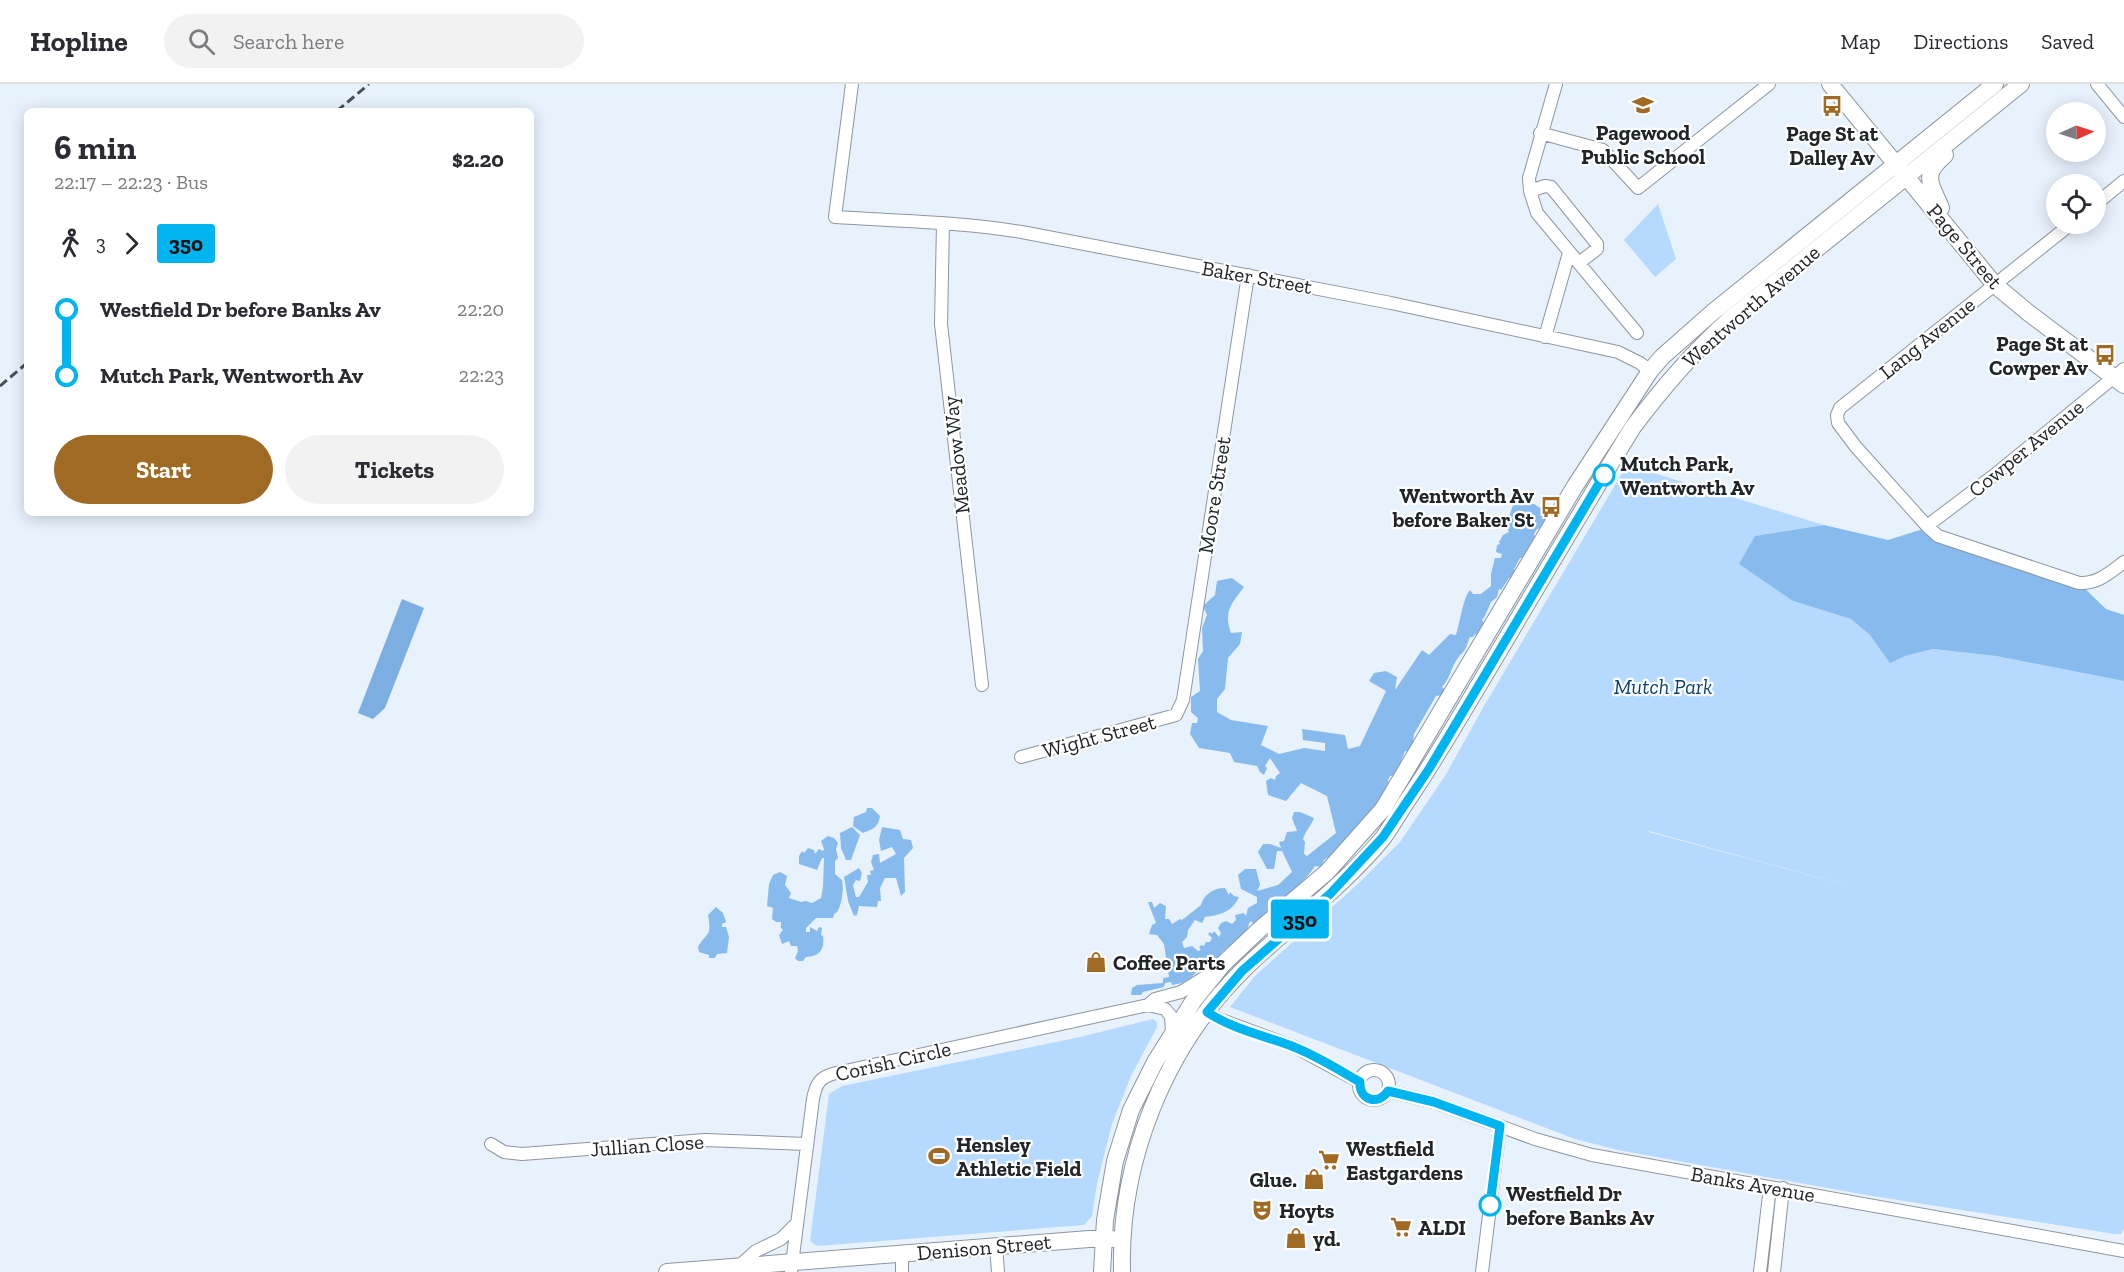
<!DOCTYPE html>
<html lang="en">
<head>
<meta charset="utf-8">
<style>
  body { margin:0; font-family:"Zilla Slab",serif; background:#f2f2f3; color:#2b2b33; height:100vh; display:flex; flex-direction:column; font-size:22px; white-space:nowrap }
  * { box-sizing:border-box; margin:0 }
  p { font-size:20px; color:#7c7c81 }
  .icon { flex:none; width:33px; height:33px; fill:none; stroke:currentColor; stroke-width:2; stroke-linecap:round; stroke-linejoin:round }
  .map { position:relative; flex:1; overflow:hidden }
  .drawer { position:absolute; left:24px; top:24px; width:510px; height:408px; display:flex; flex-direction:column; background:#fff; border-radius:9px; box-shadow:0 3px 15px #0003 }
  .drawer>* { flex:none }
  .badge { padding:0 12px; border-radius:4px; font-size:21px; line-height:39px }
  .needle { width:39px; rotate:87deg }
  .tools { position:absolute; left:2046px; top:18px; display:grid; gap:12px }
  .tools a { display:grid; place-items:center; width:60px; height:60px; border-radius:50%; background:#fff; box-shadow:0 3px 15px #0003; font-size:30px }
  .map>.badge { position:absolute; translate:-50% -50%; box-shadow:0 0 0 3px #fff }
  .legs { display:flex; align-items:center; gap:9px; height:66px; padding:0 30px; font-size:20px }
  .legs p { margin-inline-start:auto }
  .head { display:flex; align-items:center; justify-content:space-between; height:102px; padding:0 30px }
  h1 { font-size:33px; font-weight:700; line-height:45px }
  .primary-button { display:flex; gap:12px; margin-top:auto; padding:12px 30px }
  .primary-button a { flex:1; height:69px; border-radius:36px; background:#9f6a23; color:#fff; font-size:24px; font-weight:700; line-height:69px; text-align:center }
  .primary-button a+a { background:#f2f2f3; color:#2b2b33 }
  ul { padding:0 30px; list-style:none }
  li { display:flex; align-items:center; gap:21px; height:66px; font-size:22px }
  li i { display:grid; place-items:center; width:9px; height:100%; margin:0 8px; background:currentColor }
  li i::after { content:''; width:15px; height:15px; margin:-8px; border:4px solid; border-radius:50%; background:#fff }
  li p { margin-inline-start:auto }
  li:first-child i { background:linear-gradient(#0000 50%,currentColor 0) }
  li:last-child i { background:linear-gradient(currentColor 50%,#0000 0) }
  header { display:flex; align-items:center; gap:36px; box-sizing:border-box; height:84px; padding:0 30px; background:#fff; border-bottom:2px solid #e1e1e2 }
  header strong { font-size:28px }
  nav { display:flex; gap:33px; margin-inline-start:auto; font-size:21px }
  .search { width:420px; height:54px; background:#f2f2f3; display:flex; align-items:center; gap:15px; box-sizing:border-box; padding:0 21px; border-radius:33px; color:#7c7c81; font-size:22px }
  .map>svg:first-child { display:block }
  .green { fill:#b6d9ff; fill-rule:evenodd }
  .forest { fill:#87baed }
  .water { fill:#7caee1 }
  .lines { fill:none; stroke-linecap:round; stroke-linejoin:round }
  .minor-casing { stroke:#8d96a0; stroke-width:14 }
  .major-casing { stroke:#8d96a0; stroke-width:18 }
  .minor { stroke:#fff; stroke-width:12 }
  .major { stroke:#fff; stroke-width:16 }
  .rail { stroke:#4b5156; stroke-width:3; stroke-dasharray:9 4.5; stroke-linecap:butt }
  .line-1-casing { stroke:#fff; stroke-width:14 }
  .line-1 { stroke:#00b5ef; stroke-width:9 }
  .stop-1-dot { fill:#fff; stroke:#00b5ef; stroke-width:3 }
  .labels { text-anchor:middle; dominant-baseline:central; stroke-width:4.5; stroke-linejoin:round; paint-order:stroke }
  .poi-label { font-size:21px; font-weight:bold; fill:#212529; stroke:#fefefe; text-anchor:start }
  .street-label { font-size:21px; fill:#212529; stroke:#fefefe }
  .stop-label { font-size:21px; font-weight:bold; fill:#212529; stroke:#fefefe; text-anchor:start }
  .park-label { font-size:21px; font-style:italic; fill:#0b4372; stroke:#fefefe }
</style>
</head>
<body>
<header>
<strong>Hopline</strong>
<div class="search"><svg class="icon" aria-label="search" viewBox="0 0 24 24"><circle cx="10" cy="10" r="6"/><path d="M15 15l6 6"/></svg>Search here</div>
<nav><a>Map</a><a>Directions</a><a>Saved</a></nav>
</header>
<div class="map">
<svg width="2124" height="1188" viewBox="0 0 2124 1188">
  <rect width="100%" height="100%" fill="#e8f2fd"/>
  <path class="green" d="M1658 120 1676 175 1655 193 1624 156Z
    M1627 381 1824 441 1755 452 1793 517 1851 535 1870 551 1890 578 1905 572 1933 565 1996 572 2124 597V1145L2121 1150H2115L1866 1111 1618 1066 1575 1055 1230 923 1255 892 1359 799 1400 758 1445 692 1484 622ZM1649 748V747L1868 807Z
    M1153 935 1157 938V943L1131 992 1112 1040 1097 1099 1092 1132 1084 1141 817 1162 810 1157 829 1010 842 1002 1080 953Z"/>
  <path class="forest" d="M1534 420 1545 427 1548 432 1541 444 1537 445 1534 450 1535 453 1531 460 1532 462 1523 474H1520L1514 485 1515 487 1513 493 1509 494 1501 506 1499 505 1497 513 1491 518 1484 534 1482 535 1484 541 1480 552 1475 550 1473 553H1470C1468 557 1467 563 1464 567 1463 569 1459 571 1458 574 1451 583 1450 595 1442 603L1445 606 1444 611 1436 612 1414 650 1412 668 1405 667 1396 691 1390 692 1388 696 1389 700 1381 712 1383 716 1368 729V733L1334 769 1324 776 1321 783 1315 782C1300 805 1274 823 1253 841L1252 837 1249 839C1248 853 1231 860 1221 869L1220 876 1216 875 1214 885 1208 882C1191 887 1195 898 1172 901L1171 898 1165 899 1164 903 1143 908 1141 911H1131L1132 904 1137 901 1163 899V894L1169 893 1164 860 1157 851 1149 850 1152 841 1156 839 1148 818H1152L1154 824 1160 819 1166 822 1165 835H1169L1172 840 1180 835 1182 836 1201 821C1203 811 1215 803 1225 804L1229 811 1230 808 1234 812 1239 813C1232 828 1220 831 1205 833L1202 839 1195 836 1188 846 1187 853 1182 858 1184 864 1192 862 1198 867 1201 866 1199 863 1201 861 1204 862 1206 858H1210L1212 854 1208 850 1210 848 1212 850 1214 847 1219 853 1221 849 1218 844 1221 839 1226 837 1232 840 1236 836 1235 831 1244 829 1246 832 1248 824 1257 819V813L1241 805 1238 791 1245 785H1256L1260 801 1257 807 1278 801 1292 788 1282 767H1277L1274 785H1267L1258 768 1263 760H1270L1281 764 1279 758 1284 757 1287 748 1297 747 1292 734 1294 728H1300L1314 734C1311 742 1306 746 1303 755L1305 758 1304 770 1307 772 1336 749 1327 712 1301 699 1286 717 1268 711 1266 697 1271 694 1275 696 1276 692 1280 689 1270 674 1265 682 1267 684 1264 691 1260 688 1257 682 1234 678 1230 669 1199 664 1190 650 1192 639H1197L1198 634 1191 628V613L1200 607 1198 575 1203 567 1202 544 1207 531 1203 522 1215 511 1217 497 1232 494 1244 503C1232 519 1223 527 1231 549L1242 548 1240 560 1228 574 1225 605 1217 615V628L1231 636 1268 642 1261 661 1279 670 1304 664 1325 667V659L1303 656 1302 645 1345 651 1348 665 1360 662 1386 607 1369 597 1374 589 1386 587 1397 593 1395 606 1422 566 1429 571 1450 550 1456 551C1460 539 1463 514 1470 506L1473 510H1481L1491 502V490L1495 474H1501L1502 470 1496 468 1497 461 1500 460 1499 458 1503 451 1509 448 1506 442 1513 421Z
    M1824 441 1888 456 1926 444 2079 499 2106 525 2124 531V597L1996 572 1933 565 1905 572 1890 579 1870 551 1851 535 1793 517 1739 480 1755 452Z
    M867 724H872L880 732C878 744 873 745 863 749L853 742 854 733 866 728Z
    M852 743 860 751 851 776H846L841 764 840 749Z
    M882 743 900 746 903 755 911 756 913 764 904 774 905 808 901 812 896 794H885L880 804 881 817H878L877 823 859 822 857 831 854 832 848 817 844 793 859 784 862 789 860 797 856 796 853 801 856 813H859L868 798 867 791H871L870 787 874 786 871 778 873 771 879 770 880 779 896 770 892 763 881 767 879 756Z
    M828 752 834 754 838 759 836 765 838 774 835 777V790L842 796C844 805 842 821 837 828L834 830 833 834H816L806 844V848H810V843L817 847 819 843 822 844 821 851 823 852C825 866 819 872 806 873L803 877H798L795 874 798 867 797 862H791L789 857 782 860 779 851 783 846 781 844V838H776L772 835 773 824 767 822 769 800 773 791 780 788 787 792 785 801 791 809 789 814 801 818 806 817 812 819 821 814 823 803 824 774H822L817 786 799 780V772L802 767 804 769 808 764 814 766 815 770 819 765 823 767 824 765 821 757Z
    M716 823 723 829 726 838 722 840V843H726L729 853 727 869 717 870 715 874H709V871L699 868 698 863C707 847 712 854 708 831Z"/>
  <path class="water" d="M402 515 424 524 385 624 373 635 358 629Z"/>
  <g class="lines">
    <defs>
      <path id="minor" d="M852 0 835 133C899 137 964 138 1027 149L1391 219 1618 268 1640 279 1650 287
        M1556 0 1529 94 1530 107 1537 129 1637 249
        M2097 0 2124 33
        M1540 49 1603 66 1638 104 1769 0
        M1530 107 1545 102 1551 103 1597 160V165L1579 179
        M2096 120 2124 97
        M943 139 941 240 982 601
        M2071 140 1840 324 1837 331 1838 339 1856 363 1927 442 1938 452 2079 499C2098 500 2109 489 2124 478
        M1545 253 1569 169
        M1927 442 1997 389 2124 285
        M1021 673 1176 631 1183 616 1248 191
        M1148 921 1155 915 1181 908 1210 890
        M1207 928 1219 935 1297 964 1360 998
        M1359 1001a15 15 0 1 1 30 0a15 15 0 1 1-30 0Z
        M1388 1007 1434 1018 1535 1055 1592 1071 2124 1167
        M491 1060 504 1068 522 1070 705 1056 806 1060
        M996 1162 998 1188
        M739 1182 756 1167 781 1155 797 1139
        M791 1188 813 1015C816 999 820 993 836 989L1148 921 1165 925 1171 932 1172 948
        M902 1188V1170
        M1482 1188 1500 1042
        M1760 1188 1770 1103
        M1774 1188 1783 1104"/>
      <path id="major" d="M1830 0 1995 201 2030 230 2124 301
        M1941 124C1932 101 1920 92 1945 71
        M667 1188 1089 1155H1112
        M1102 1188 1105 1136 1115 1077 1131 1026 1155 978 1194 916 1223 880 1260 845 1327 788 1383 725 1575 402 1650 287 1662 273 1713 228 1995 0
        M1122 1188C1119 1078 1164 964 1243 886 1289 841 1342 804 1383 754 1391 743 1398 731 1405 720 1431 682 1454 643 1477 604 1529 517 1580 429 1633 343 1663 303 1693 268 1730 235L2021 0"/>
    </defs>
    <use href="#minor" class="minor-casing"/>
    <use href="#major" class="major-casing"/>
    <use href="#minor" class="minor"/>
    <use href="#major" class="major"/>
    <path class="rail" d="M337 27 369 0
      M0 302 27 279"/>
  </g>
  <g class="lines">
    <defs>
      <path id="line-1" d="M1490 1121 1500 1042 1434 1018 1388 1007C1378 1022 1359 1016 1360 998 1339 986 1317 972 1294 963 1266 952 1232 945 1207 928L1242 887 1330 810 1383 753 1429 685 1604 391"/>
    </defs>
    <use href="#line-1" class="line-1-casing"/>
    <use href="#line-1" class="line-1"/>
  </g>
  <defs>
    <symbol id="school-bare" viewBox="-9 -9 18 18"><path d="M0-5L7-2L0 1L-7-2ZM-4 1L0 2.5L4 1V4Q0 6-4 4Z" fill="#9f6a23" stroke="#fefefe" stroke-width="2.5" paint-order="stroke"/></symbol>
    <symbol id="bus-bare" viewBox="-9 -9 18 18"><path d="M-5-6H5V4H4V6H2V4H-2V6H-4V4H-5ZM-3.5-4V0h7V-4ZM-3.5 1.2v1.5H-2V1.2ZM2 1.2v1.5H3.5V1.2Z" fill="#9f6a23" stroke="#fefefe" stroke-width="2.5" paint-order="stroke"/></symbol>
    <symbol id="shop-bare" viewBox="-9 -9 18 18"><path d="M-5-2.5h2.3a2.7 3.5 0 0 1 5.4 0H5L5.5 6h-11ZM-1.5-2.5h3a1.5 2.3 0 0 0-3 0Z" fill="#9f6a23" stroke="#fefefe" stroke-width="2.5" paint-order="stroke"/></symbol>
    <symbol id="stadium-bare" viewBox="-9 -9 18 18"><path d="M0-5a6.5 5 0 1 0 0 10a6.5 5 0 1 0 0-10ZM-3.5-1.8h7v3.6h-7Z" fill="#9f6a23" stroke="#fefefe" stroke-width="2.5" paint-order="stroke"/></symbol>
    <symbol id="supermarket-bare" viewBox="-9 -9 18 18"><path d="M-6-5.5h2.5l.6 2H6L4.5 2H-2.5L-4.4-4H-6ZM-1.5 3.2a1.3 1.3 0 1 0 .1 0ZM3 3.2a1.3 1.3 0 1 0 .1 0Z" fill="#9f6a23" stroke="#fefefe" stroke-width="2.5" paint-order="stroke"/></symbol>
    <symbol id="theatre-bare" viewBox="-9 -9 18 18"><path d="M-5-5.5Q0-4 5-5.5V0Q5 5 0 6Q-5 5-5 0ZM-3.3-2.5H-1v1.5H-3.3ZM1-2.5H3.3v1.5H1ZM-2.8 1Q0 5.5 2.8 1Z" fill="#9f6a23" stroke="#fefefe" stroke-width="2.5" paint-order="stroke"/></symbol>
  </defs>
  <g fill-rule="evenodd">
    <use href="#school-bare" x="1628" y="6" width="30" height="30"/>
    <use href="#bus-bare" x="1817" y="7" width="30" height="30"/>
    <use href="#bus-bare" x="2090" y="256" width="30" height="30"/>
    <use href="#bus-bare" x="1536" y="408" width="30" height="30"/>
    <use href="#shop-bare" x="1081" y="863" width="30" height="30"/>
    <use href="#stadium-bare" x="924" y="1057" width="30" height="30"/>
    <use href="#supermarket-bare" x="1314" y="1061" width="30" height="30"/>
    <use href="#shop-bare" x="1299" y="1080" width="30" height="30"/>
    <use href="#theatre-bare" x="1247" y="1111" width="30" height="30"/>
    <use href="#supermarket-bare" x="1386" y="1128" width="30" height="30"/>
    <use href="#shop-bare" x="1281" y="1139" width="30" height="30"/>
  </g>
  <g class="stop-1-dot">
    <circle cx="1604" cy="391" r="10"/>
    <circle cx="1490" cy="1121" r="10"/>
  </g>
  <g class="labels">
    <g class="poi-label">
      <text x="1643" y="48" text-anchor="middle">Pagewood<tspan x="1643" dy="24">Public School</tspan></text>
      <text x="1832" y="49" text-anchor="middle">Page St at<tspan x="1832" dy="24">Dalley Av</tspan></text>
      <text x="2088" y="259" text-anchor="end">Page St at<tspan x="2088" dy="24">Cowper Av</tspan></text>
      <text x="1534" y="411" text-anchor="end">Wentworth Av<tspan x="1534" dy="24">before Baker St</tspan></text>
      <text x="1113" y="878">Coffee Parts</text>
      <text x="956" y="1060">Hensley<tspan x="956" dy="24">Athletic Field</tspan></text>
      <text x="1346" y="1064">Westfield<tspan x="1346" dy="24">Eastgardens</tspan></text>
      <text x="1297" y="1095" text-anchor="end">Glue.</text>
      <text x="1279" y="1126">Hoyts</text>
      <text x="1418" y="1143">ALDI</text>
      <text x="1313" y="1154">yd.</text>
    </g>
    <g class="street-label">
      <text transform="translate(1965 162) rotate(50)">Page Street</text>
      <text transform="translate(1257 193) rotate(10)">Baker Street</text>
      <text transform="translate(1751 222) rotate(-41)">Wentworth Avenue</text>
      <text transform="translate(1927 254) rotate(-39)">Lang Avenue</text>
      <text transform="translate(2026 364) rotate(-39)">Cowper Avenue</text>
      <text transform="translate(956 371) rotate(-96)">Meadow Way</text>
      <text transform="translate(1214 411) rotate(-81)">Moore Street</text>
      <text transform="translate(1099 652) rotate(-15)">Wight Street</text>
      <text transform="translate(893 977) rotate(-13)">Corish Circle</text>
      <text transform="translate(647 1061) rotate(-4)">Jullian Close</text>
      <text transform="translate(1753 1100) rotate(10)">Banks Avenue</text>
      <text transform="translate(984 1163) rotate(-5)">Denison Street</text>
    </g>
    <g class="stop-label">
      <text x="1620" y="379">Mutch Park,<tspan x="1620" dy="24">Wentworth Av</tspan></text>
      <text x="1506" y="1109">Westfield Dr<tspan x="1506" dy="24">before Banks Av</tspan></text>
    </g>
    <g class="park-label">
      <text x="1663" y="602">Mutch Park</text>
    </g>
  </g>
</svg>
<div class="tools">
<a><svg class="needle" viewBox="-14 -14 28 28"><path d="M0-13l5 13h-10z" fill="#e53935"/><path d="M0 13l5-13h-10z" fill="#7c7c81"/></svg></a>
<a><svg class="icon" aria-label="locate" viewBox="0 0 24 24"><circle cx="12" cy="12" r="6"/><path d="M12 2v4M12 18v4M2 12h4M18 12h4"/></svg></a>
</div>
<b class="badge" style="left:1300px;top:835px;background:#00b5ef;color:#111">350</b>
<section class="drawer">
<div class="head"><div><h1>6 min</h1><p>22:17 – 22:23 · Bus</p></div><b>$2.20</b></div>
<div class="legs"><svg class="icon" aria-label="walk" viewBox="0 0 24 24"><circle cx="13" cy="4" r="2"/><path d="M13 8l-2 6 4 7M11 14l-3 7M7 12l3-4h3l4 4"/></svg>3<svg class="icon" aria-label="forward" viewBox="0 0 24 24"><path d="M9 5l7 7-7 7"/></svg><b class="badge" style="background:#00b5ef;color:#111">350</b></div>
<ul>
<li><i style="color:#00b5ef"></i><b>Westfield Dr before Banks Av</b><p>22:20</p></li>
<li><i style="color:#00b5ef"></i><b>Mutch Park, Wentworth Av</b><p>22:23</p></li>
</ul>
<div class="primary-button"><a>Start</a><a>Tickets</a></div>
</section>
</div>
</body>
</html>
